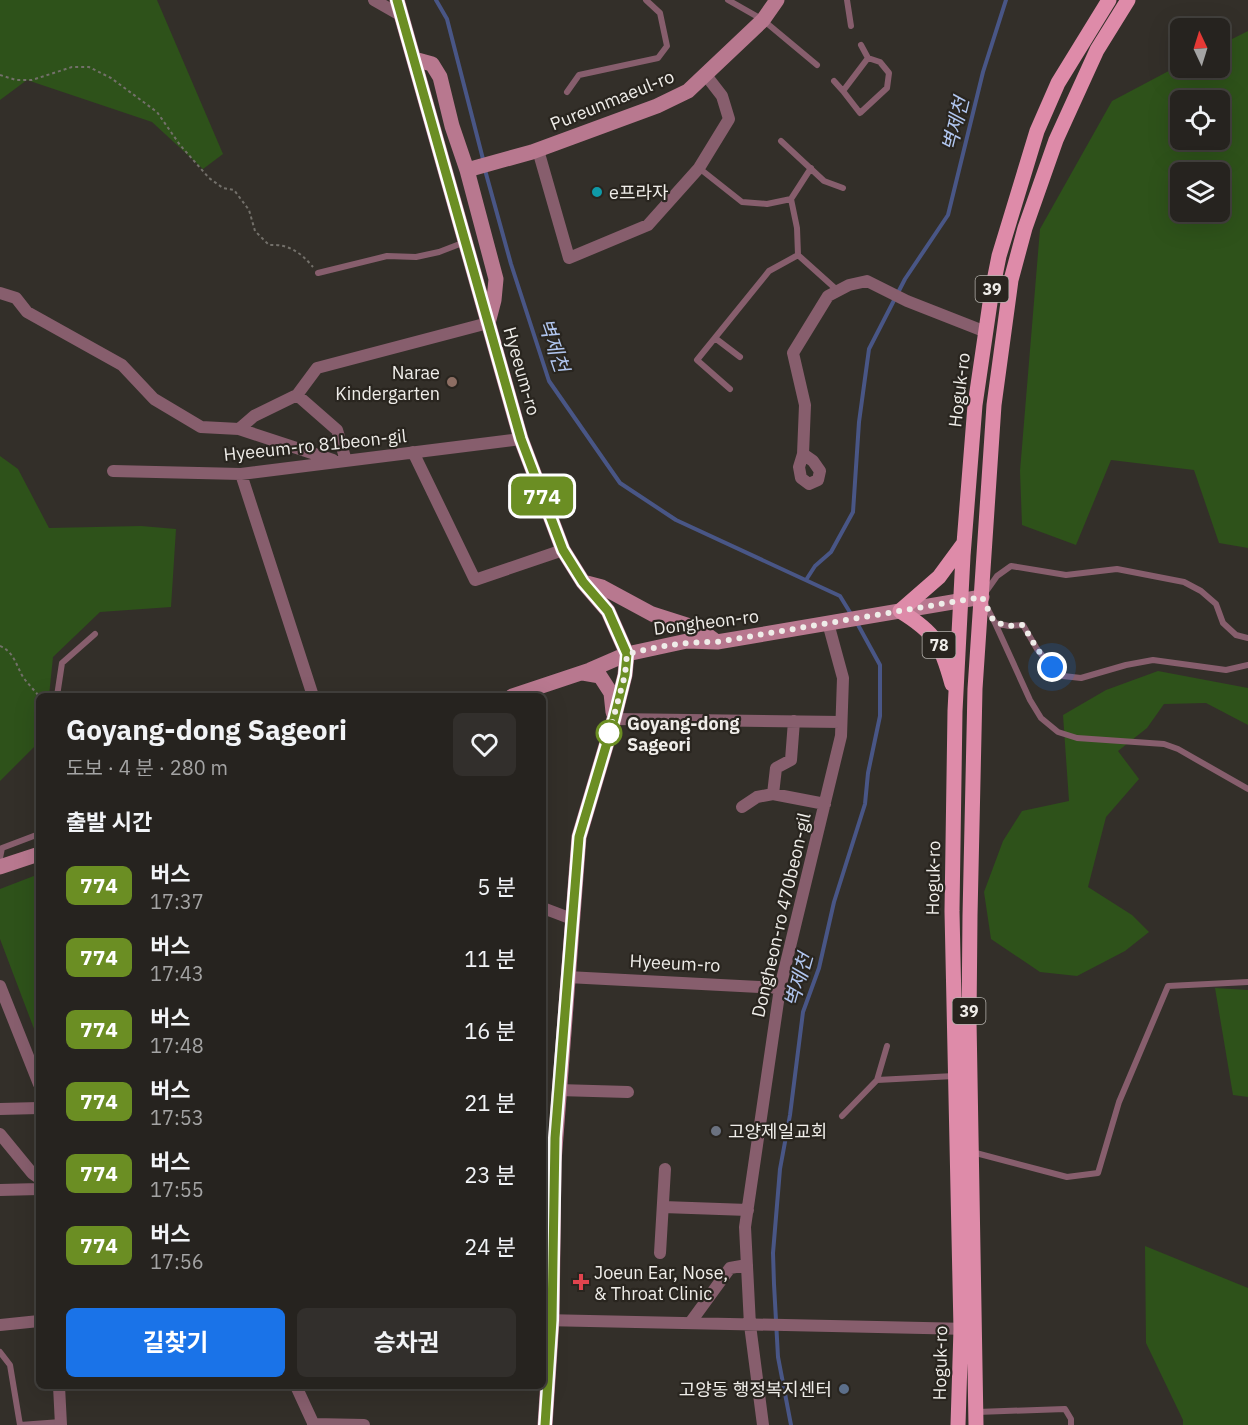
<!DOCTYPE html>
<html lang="ko">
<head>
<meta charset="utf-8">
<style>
  body { margin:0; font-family:"IBM Plex Sans","Noto Sans KR",sans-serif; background:#322f2c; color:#f1f3f6; height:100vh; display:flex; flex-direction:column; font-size:22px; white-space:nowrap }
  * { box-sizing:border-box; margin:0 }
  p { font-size:20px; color:#a4a4a4 }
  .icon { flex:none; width:33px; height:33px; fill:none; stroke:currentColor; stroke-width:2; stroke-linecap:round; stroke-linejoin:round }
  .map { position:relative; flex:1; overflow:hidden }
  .side { position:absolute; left:36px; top:693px; width:510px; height:696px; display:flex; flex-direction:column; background:#26231f; border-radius:9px; box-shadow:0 6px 24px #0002,0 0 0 2px #42403d }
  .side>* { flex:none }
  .badge { padding:0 12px; border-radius:9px; font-size:21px; line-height:39px }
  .needle { width:39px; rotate:356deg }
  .fabs { position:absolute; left:1170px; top:18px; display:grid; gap:12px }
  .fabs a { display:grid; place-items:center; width:60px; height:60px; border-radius:9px; background:#26231f; box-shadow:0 6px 24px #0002,0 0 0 2px #42403d; font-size:30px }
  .you { position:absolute; width:30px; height:30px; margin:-15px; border:4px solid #fff; border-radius:50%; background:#1a73e8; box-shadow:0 0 0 9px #1a73e833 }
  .map>.badge { position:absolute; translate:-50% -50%; box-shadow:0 0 0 3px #fff }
  h2 { padding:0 30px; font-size:22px; line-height:54px }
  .round { display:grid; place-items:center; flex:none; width:63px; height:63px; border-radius:9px; background:#322f2c }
  .headline { display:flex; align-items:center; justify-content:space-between; height:102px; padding:0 30px }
  h1 { font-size:28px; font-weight:700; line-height:45px }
  .cta { display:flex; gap:12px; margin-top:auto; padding:12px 30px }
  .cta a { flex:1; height:69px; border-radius:9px; background:#1a73e8; color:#fff; font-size:24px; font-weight:700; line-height:69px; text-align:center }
  .cta a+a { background:#322f2c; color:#f1f3f6 }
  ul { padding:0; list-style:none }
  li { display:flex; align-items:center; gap:18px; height:72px; padding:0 30px }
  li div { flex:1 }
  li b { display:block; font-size:22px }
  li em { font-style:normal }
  li .badge { min-width:66px; font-weight:700; text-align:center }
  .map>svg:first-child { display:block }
  .green { fill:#2e521a; fill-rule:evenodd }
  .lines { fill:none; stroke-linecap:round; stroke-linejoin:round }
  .stream { stroke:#495686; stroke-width:4 }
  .path { stroke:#73706a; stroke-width:2; stroke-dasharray:3 3; stroke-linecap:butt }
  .lane { stroke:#875e6d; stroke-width:6 }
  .street { stroke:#875e6d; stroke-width:12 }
  .secondary { stroke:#b8788f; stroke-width:15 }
  .primary { stroke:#de8ba9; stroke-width:15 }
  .line-casing { stroke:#fff; stroke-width:14 }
  .line { stroke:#6b8e23; stroke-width:9 }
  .walk { stroke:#efede9; stroke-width:6; stroke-dasharray:0 10.8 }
  .culture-dot { fill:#0f9aa8; stroke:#29251f; stroke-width:2 }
  .education-dot { fill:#8d6e63; stroke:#29251f; stroke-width:2 }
  .stop-dot { fill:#fff; stroke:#6b8e23; stroke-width:3 }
  .worship-dot { fill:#6b7280; stroke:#29251f; stroke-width:2 }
  .health-dot { fill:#e0444e; stroke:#29251f; stroke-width:2 }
  .service-dot { fill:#5c6f8a; stroke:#29251f; stroke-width:2 }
  .labels { text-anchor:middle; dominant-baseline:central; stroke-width:4.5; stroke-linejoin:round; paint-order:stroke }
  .shield { fill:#29251f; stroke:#b4b1ac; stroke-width:1.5 }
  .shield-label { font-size:16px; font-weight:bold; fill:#efede9 }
  .street-label { font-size:18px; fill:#efede9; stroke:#29251f }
  .poi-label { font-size:18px; fill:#efede9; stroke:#29251f; text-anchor:start }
  .stop-label { font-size:18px; font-weight:bold; fill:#efede9; stroke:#29251f; text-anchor:start }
  .water-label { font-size:20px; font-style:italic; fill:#b1c6ef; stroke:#29251f }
</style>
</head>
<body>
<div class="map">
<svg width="1248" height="1425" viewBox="0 0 1248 1425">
  <rect width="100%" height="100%" fill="#332f29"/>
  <path class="green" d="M0 0H157L223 154 203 169 152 122 27 80 0 100Z
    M1248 31V548L1219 543 1194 470 1111 460 1076 545 1022 525 1020 471 1040 229 1112 101 1180 65V68H1220V45ZM1180 100H1220V140H1180ZM1220 172V212H1180V172Z
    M0 456 18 469 49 528 141 526 176 529 171 607 100 612 53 657 49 696H39V742L0 781Z
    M1158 671 1248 688V725L1206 703 1164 704 1147 728 1118 751 1139 779 1106 817 1088 887 1132 915 1149 932 1125 951 1077 976 1040 972 991 939 984 892 1003 841 1022 811 1069 801 1063 715 1106 690Z
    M39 874V1042L0 939V889Z
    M1215 988 1248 990V1097L1233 1095Z
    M1145 1246 1248 1288V1425H1183V1420L1146 1343Z"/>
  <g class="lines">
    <path class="stream" d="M436 0 447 19 484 163
      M485 170 511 264 549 381 620 483 676 520 840 596 851 614
      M806 580 815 566 831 552 853 512 859 422 869 349 905 279 948 215 983 72 1006 0
      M791 1425 778 1357 774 1284 773 1253 780 1169 790 1115 803 1012 819 968 834 902 865 804 868 773 880 716V665L857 623"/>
    <path class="path" d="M0 75 16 80H32L72 67H89L111 78 157 112 180 145 209 178 223 188 234 190 249 210 255 231 269 245C289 244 300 252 313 267
      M0 646C14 652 16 665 23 677 28 684 34 690 39 696"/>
    <path class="lane" d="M728 0 763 20 817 65
      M847 0 851 26
      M834 81 843 91 868 58 861 45
      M843 91 860 113 887 88 889 73 880 62 868 58
      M567 92 579 75 658 58 667 46 660 13 646 0
      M781 141 824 181 843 188
      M699 168 742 202 767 204 791 199 797 228 798 255 837 290
      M791 199 811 168
      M318 273 387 256 416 257 439 252 465 242
      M715 338 740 357
      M730 389 697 360 769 271 798 255
      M985 593 997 576 1011 566 1066 575 1117 569 1184 582 1201 591 1216 604 1223 623 1236 635 1248 638
      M985 604 995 623 1009 626 1023 625 1037 649 1052 667 1063 676 1081 678 1126 665 1153 660 1226 670 1248 665
      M995 623 1030 700 1041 718 1058 732 1077 738 1164 744 1178 749 1248 789
      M57 696 62 663 95 634
      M0 858 2 848 39 834
      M877 1080 954 1076
      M842 1116 877 1080 887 1046
      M972 1152 1067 1177 1098 1173 1119 1102 1168 986 1248 982
      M0 1352 10 1365 20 1425 61 1422
      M977 1412 1065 1409 1071 1419V1425"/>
    <path class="street" d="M374 0 402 16
      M538 150 569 258 648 225 699 168 729 119 722 96 705 74
      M0 293 16 298 27 312 122 365 154 399 201 427 239 429 254 416 297 395 317 368 488 323
      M297 395 337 430 346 461
      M239 429 333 460
      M413 452 475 580 563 550
      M803 454 813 461 820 471 818 480 809 484 801 478 799 467 803 454 805 405 793 353 828 296 849 285 867 281 907 301 986 332
      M113 471 241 474 521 439
      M241 474 313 696
      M614 719 841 722
      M773 794 776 768 791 760 794 721
      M742 807 757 797 773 794 825 804
      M543 908 572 919
      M567 977 780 988
      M0 986 39 1084
      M558 1090 628 1092
      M0 1109 39 1108
      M0 1134 32 1173 39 1178
      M0 1190 39 1189
      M663 1207 748 1210
      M660 1253 665 1169
      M543 1320 970 1329
      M690 1323 730 1268 747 1265
      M0 1325 39 1321
      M59 1386 61 1425
      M296 1386 314 1425
      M313 1424 364 1425
      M763 1425 750 1325 745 1227 780 988 841 736 843 678 828 623"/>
    <path class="secondary" d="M397 0 521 439 563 550 583 582 608 611 627 654 625 675 614 719 579 837 554 1162 552 1320 545 1425
      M414 59 432 64 440 77 452 126 467 170 496 279 494 300 488 323
      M467 170 532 152 657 106 688 91 763 20 777 0
      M583 582 602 587 652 614 699 629 717 642
      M583 673 600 676 611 693 613 712
      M512 696 590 670 627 654 687 641 717 642 982 597
      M0 867 39 854"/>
    <path class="primary" d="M952 684C941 644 936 633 900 611L939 577 964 543
      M958 1425 961 1329 952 911 955 711 963 556 975 405 991 296 999 256 1037 131 1058 83 1109 0
      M976 1425 969 1020 970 916 975 689 994 405 1011 280 1025 228 1056 140 1097 50 1128 0"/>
  </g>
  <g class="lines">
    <defs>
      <path id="line" d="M397 0 521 439 563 550 583 582 608 611 627 654 625 675 614 719 579 837 555 1138 552 1320 545 1425"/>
    </defs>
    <use href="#line" class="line-casing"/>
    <use href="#line" class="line"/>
    <path class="walk" d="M609 733 608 738 625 675 627 654C660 646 683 642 717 642L982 597 994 622 1009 626 1023 625 1037 649 1052 667"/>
  </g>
  <circle class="culture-dot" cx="597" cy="192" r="6"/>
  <circle class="education-dot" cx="452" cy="382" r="6"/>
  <circle class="stop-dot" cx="609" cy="733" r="12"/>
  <circle class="worship-dot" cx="716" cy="1131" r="6"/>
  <path class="health-dot" d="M578 1273h6v6h6v6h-6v6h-6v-6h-6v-6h6z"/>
  <circle class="service-dot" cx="844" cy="1389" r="6"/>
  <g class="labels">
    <g class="shield">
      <rect x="975.5" y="276" width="33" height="26" rx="4.5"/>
      <rect x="922.5" y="632" width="33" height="26" rx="4.5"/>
      <rect x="952.5" y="998" width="33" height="26" rx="4.5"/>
    </g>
    <g class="shield-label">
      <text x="992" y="289">39</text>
      <text x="939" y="645">78</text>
      <text x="969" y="1011">39</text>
    </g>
    <g class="street-label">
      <text transform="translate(612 100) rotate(-22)">Pureunmaeul-ro</text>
      <text transform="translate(522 371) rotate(74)">Hyeeum-ro</text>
      <text transform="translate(959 390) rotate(-83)">Hoguk-ro</text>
      <text transform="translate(315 445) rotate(-6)">Hyeeum-ro 81beon-gil</text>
      <text transform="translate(706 622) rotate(-7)">Dongheon-ro</text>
      <text transform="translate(933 878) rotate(-89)">Hoguk-ro</text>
      <text transform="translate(781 915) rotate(-77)">Dongheon-ro 470beon-gil</text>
      <text transform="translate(675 963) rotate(3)">Hyeeum-ro</text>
      <text transform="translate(940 1363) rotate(-89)">Hoguk-ro</text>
    </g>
    <g class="poi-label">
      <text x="609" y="192">e프라자</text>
      <text x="440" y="372" text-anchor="end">Narae<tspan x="440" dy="21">Kindergarten</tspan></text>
      <text x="728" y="1131">고양제일교회</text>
      <text x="594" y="1272">Joeun Ear, Nose,<tspan x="594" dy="21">&amp; Throat Clinic</tspan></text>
      <text x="832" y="1389" text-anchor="end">고양동 행정복지센터</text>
    </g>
    <g class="stop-label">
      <text x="627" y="723">Goyang-dong<tspan x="627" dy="21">Sageori</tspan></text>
    </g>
    <g class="water-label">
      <text transform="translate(955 124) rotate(-76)">벽제천</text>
      <text transform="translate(554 345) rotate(71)">벽제천</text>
      <text transform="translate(798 980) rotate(-74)">벽제천</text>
    </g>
  </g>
</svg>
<div class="fabs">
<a><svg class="needle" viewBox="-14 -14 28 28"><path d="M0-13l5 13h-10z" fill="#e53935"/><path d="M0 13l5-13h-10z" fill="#a4a4a4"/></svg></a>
<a><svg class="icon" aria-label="locate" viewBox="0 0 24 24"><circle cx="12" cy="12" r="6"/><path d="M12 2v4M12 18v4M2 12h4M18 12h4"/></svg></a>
<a><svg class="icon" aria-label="layers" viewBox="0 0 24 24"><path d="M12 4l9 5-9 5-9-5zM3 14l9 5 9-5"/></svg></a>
</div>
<div class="you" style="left:1052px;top:667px"></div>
<b class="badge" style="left:542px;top:496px;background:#6b8e23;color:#fff">774</b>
<section class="side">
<div class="headline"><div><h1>Goyang-dong Sageori</h1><p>도보 · 4 분 · 280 m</p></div><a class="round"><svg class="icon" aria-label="heart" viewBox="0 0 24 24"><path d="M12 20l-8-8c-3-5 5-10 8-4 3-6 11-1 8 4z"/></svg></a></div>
<h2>출발 시간</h2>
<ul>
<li><span class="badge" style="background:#6b8e23;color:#fff">774</span><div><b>버스</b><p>17:37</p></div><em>5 분</em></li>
<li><span class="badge" style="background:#6b8e23;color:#fff">774</span><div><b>버스</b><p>17:43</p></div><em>11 분</em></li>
<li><span class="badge" style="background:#6b8e23;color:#fff">774</span><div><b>버스</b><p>17:48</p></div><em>16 분</em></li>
<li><span class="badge" style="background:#6b8e23;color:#fff">774</span><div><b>버스</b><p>17:53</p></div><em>21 분</em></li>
<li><span class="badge" style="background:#6b8e23;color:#fff">774</span><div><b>버스</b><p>17:55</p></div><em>23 분</em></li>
<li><span class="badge" style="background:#6b8e23;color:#fff">774</span><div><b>버스</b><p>17:56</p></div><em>24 분</em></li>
</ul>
<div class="cta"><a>길찾기</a><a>승차권</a></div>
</section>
</div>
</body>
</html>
